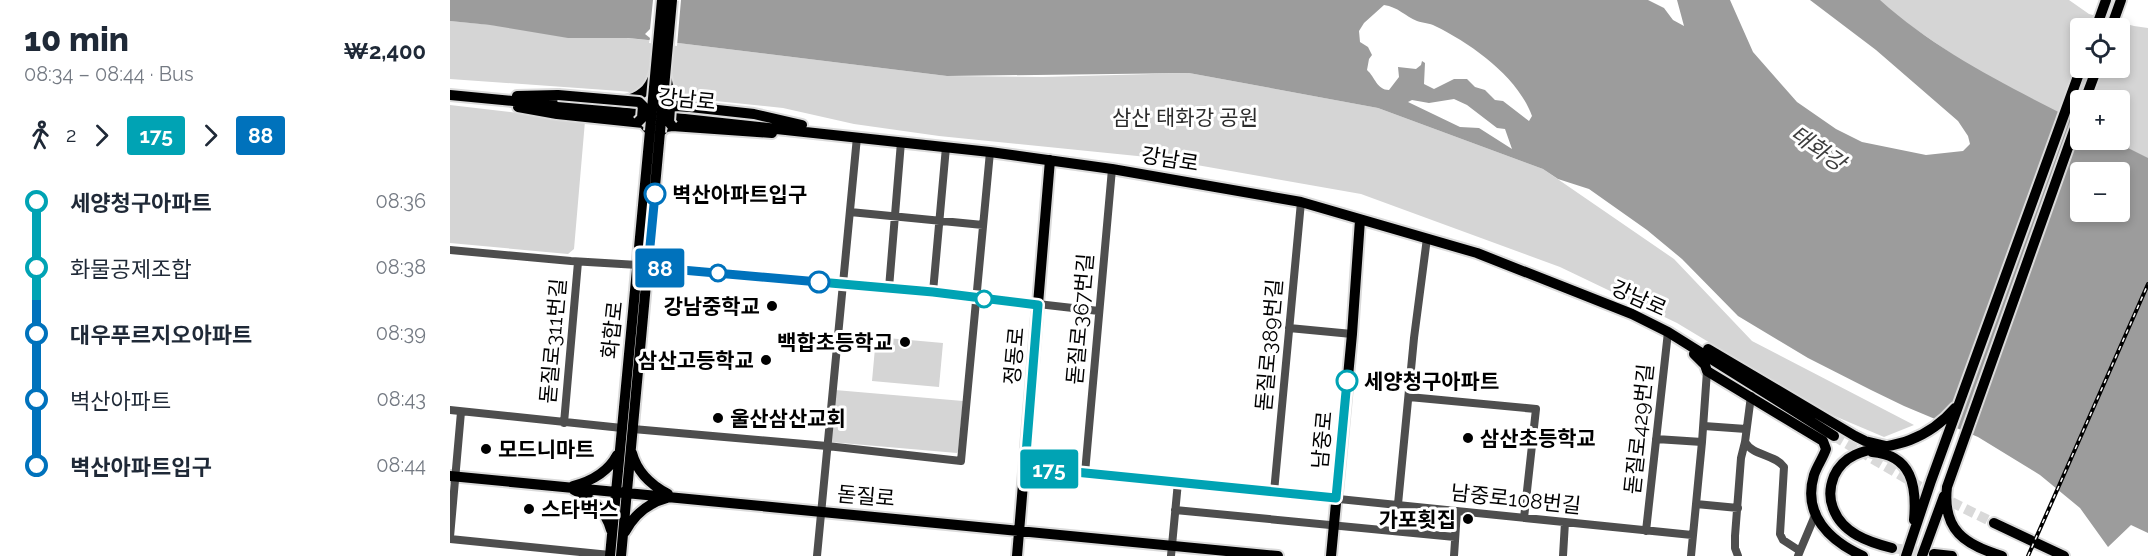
<!DOCTYPE html>
<html lang="en">
<head>
<meta charset="utf-8">
<style>
  body { margin:0; font-family:Raleway,"Noto Sans KR",sans-serif; background:#f2f2f3; color:#1f2937; height:100vh; display:flex; flex-direction:column; font-size:22px; white-space:nowrap }
  * { box-sizing:border-box; margin:0 }
  p { font-size:20px; color:#747a83 }
  .icon { flex:none; width:33px; height:33px; fill:none; stroke:currentColor; stroke-width:2; stroke-linecap:round; stroke-linejoin:round }
  .map { position:relative; flex:1; overflow:hidden }
  .side { display:flex; flex-direction:column; background:#fff; width:450px }
  .side>* { flex:none }
  .badge { padding:0 12px; border-radius:4px; font-size:21px; line-height:39px }
  .tools { position:absolute; left:1620px; top:18px; display:grid; gap:12px }
  .tools a { display:grid; place-items:center; width:60px; height:60px; border-radius:6px; background:#fff; box-shadow:0 3px 9px #0003; font-size:30px }
  .map>.badge { position:absolute; translate:-50% -50%; box-shadow:0 0 0 3px #fff }
  .legs { display:flex; align-items:center; gap:9px; height:66px; padding:0 24px; font-size:20px }
  .legs p { margin-inline-start:auto }
  .summary { display:flex; align-items:center; justify-content:space-between; height:102px; padding:0 24px }
  h1 { font-size:33px; font-weight:800; line-height:45px }
  ul { padding:0 24px; list-style:none }
  li { display:flex; align-items:center; gap:21px; height:66px; font-size:22px }
  li i { display:grid; place-items:center; width:9px; height:100%; margin:0 8px; background:currentColor }
  li i::after { content:''; width:15px; height:15px; margin:-8px; border:4px solid; border-radius:50%; background:#fff }
  li p { margin-inline-start:auto }
  li:first-child i { background:linear-gradient(#0000 50%,currentColor 0) }
  li:last-child i { background:linear-gradient(currentColor 50%,#0000 0) }
  main { display:flex; flex:1; min-height:0 }
  .map>svg:first-child { display:block }
  .green { fill:#d5d5d5; fill-rule:evenodd }
  .water { fill:#9c9c9c; fill-rule:evenodd }
  .pier { fill:#fff }
  .lines { fill:none; stroke-linecap:round; stroke-linejoin:round }
  .major-tunnel { stroke:#d9d9d9; stroke-width:10; stroke-dasharray:10 5; stroke-linecap:butt }
  .major-casing { stroke:#dbdbdb; stroke-width:14 }
  .minor { stroke:#4e4e4e; stroke-width:8 }
  .major { stroke:#000; stroke-width:10 }
  .rail-casing { stroke:#000; stroke-width:4 }
  .rail { stroke:#fff; stroke-width:1.5; stroke-dasharray:4.5; stroke-linecap:butt }
  .major-bridge-casing { stroke:#dbdbdb; stroke-width:14; stroke-linecap:butt }
  .major-bridge { stroke:#000; stroke-width:10 }
  .line-1-casing { stroke:#fff; stroke-width:14 }
  .line-2-casing { stroke:#fff; stroke-width:14 }
  .line-1 { stroke:#00a3b4; stroke-width:9 }
  .line-2 { stroke:#0072bc; stroke-width:9 }
  .stop-2-dot { fill:#fff; stroke:#0072bc; stroke-width:3 }
  .stop-1-dot { fill:#fff; stroke:#00a3b4; stroke-width:3 }
  .poi-dot { fill:#000; stroke:#fff; stroke-width:2 }
  .labels { text-anchor:middle; dominant-baseline:central; stroke-width:6; stroke-linejoin:round; paint-order:stroke }
  .street-label { font-size:21px; fill:#000; stroke:#fff }
  .park-label { font-size:21px; fill:#2c2c2c; stroke:#fff }
  .stop-label { font-size:21px; font-weight:bold; fill:#000; stroke:#fff; text-anchor:start }
  .poi-label { font-size:21px; font-weight:bold; fill:#000; stroke:#fff; text-anchor:end }
  .water-label { font-size:22px; font-style:italic; fill:#3d3d3d; stroke:#fff }
</style>
</head>
<body>
<main>
<section class="side">
<div class="summary"><div><h1>10 min</h1><p>08:34 – 08:44 · Bus</p></div><b>₩2,400</b></div>
<div class="legs"><svg class="icon" aria-label="walk" viewBox="0 0 24 24"><circle cx="13" cy="4" r="2"/><path d="M13 8l-2 6 4 7M11 14l-3 7M7 12l3-4h3l4 4"/></svg>2<svg class="icon" aria-label="forward" viewBox="0 0 24 24"><path d="M9 5l7 7-7 7"/></svg><b class="badge" style="background:#00a3b4;color:#fff">175</b><svg class="icon" aria-label="forward" viewBox="0 0 24 24"><path d="M9 5l7 7-7 7"/></svg><b class="badge" style="background:#0072bc;color:#fff">88</b></div>
<ul>
<li><i style="color:#00a3b4"></i><b>세양청구아파트</b><p>08:36</p></li>
<li><i style="color:#00a3b4"></i><span>화물공제조합</span><p>08:38</p></li>
<li><i style="color:#0072bc"></i><b>대우푸르지오아파트</b><p>08:39</p></li>
<li><i style="color:#0072bc"></i><span>벽산아파트</span><p>08:43</p></li>
<li><i style="color:#0072bc"></i><b>벽산아파트입구</b><p>08:44</p></li>
</ul>
</section>
<div class="map">
<svg width="1698" height="556" viewBox="0 0 1698 556">
  <rect width="100%" height="100%" fill="#fff"/>
  <path class="green" d="M1423 0H1619L1639 14 1684 26 1698 28V166L1649 140H1670V100H1630V130L1553 89ZM1630 28H1670V68H1630Z
    M0 21 228 43 497 76 593 77 739 73 928 108 1093 169 1224 259 1302 341 1464 425 1434 437 1375 412 1227 323 1110 267 911 194 707 158 489 136 404 124 333 108 170 91 0 79Z
    M0 105 135 121 124 249 118 254 0 243Z
    M426 337 493 343 489 387 422 381Z
    M385 390 513 401 508 451 507 453 380 442Z"/>
  <path class="water" d="M0 0H1198L1214 8 1223 20 1234 26 1227 0H1280L1303 52 1347 102 1386 129 1412 142 1476 155 1513 151 1520 144 1518 136 1508 121 1426 50 1360 0H1430C1489 53 1560 87 1630 123V140H1662L1698 158V533L1681 525 1658 547 1630 508 1590 475 1528 437 1454 406 1421 390 1358 358 1288 316 1232 259 1197 230 1139 189 1108 179 1093 169 928 108 739 73 497 76 228 43 178 38H118L40 25 0 21ZM934 5C948 7 955 16 967 21 973 23 980 23 985 26 1022 44 1068 77 1082 116L1079 121 1053 101 1045 100 1035 90 1025 87 1017 79H1004L984 89 974 84 975 63 972 61 971 65 966 69 948 67 949 77 939 90C927 90 925 77 917 70L919 59 922 55 918 47 910 42 909 31 914 23ZM1004 99 1017 105 1047 128 1055 129 1062 149 1029 128 1010 127 958 102 962 100 979 103ZM1630 172H1670V212H1630Z"/>
  <path class="pier" d="M203 0H231L227 46 199 43 200 38 195 34 200 29Z"/>
  <g class="lines">
    <path class="major-tunnel" d="M1384 436 1469 486 1544 523
      M1442 548 1481 553"/>
    <defs>
      <path id="major" d="M1646 28 1656 0
        M1661 28 1671 0
        M216 76 218 86 225 97 240 107 304 114 352 125
        M0 95 114 106 540 152 662 169 851 202 1027 253 1182 314 1218 332 1384 436
        M67 96 108 95
        M1635 100 1647 68
        M175 101C190 97 199 90 204 75
        M68 107 107 114 193 123 200 131 160 556
        M1258 349 1405 436 1415 441 1436 446
        M1244 354 1255 365 1257 371 1373 441 1376 449C1373 458 1367 466 1364 475 1352 515 1380 541 1413 556
        M1422 452C1462 455 1467 486 1464 520
        M182 453C187 472 201 485 218 494
        M0 476 828 556
        M123 486C142 481 158 472 167 455
        M124 490C141 498 156 511 161 530
        M1544 523 1614 556
        M175 532C184 515 198 503 217 498
        M1442 548C1418 542 1392 533 1383 508 1379 498 1380 486 1384 476 1398 445 1433 451 1460 440 1478 433 1493 422 1505 408
        M1484 554 1502 556
        M171 556 210 132 216 127 222 126 322 133
        M567 556 600 160
        M881 556 902 334 910 220
        M1456 556 1481 481 1631 68
        M1472 556 1494 496
        M1552 556C1515 545 1492 530 1497 487L1630 114"/>
    </defs>
    <use href="#major" class="major-casing"/>
    <path class="minor" d="M400 212 533 225
      M0 250 121 261 188 265
      M198 267 483 292 649 311
      M439 288 451 142
      M483 292 496 147
      M839 328 902 334
      M1301 396 1295 442C1303 456 1325 454 1334 467L1330 534 1333 540 1350 551 1348 556
      M959 397 1086 409 1074 518
      M0 410 172 428
      M114 423 128 262
      M1254 426 1296 429
      M183 429 377 446 511 461 540 152
      M1206 439 1252 442 1241 556
      M1252 442 1257 371
      M575 467 1242 535
      M635 473 662 169
      M824 492 851 202
      M948 504 964 338 977 238
      M1246 504 1288 508
      M725 510 1005 537
      M1196 531 1218 332
      M0 537 11 412
      M0 539 160 555
      M1350 551 1366 513
      M367 556 407 137
      M721 556 728 482
      M1004 556 1007 511
      M1113 556 1115 522
      M1288 556 1285 548V536L1291 458 1295 442"/>
    <use href="#major" class="major"/>
    <defs>
      <path id="rail" d="M1578 556 1698 284"/>
    </defs>
    <use href="#rail" class="rail-casing"/>
    <use href="#rail" class="rail"/>
    <defs>
      <path id="major-bridge" d="M108 95 189 102 193 106 192 118 188 122
        M222 126 219 122 220 108 225 106 240 107
        M200 131 212 0
        M210 132 222 0"/>
    </defs>
    <use href="#major-bridge" class="major-bridge-casing"/>
    <use href="#major-bridge" class="major-bridge"/>
  </g>
  <g class="lines">
    <defs>
      <path id="line-1" d="M369 282 483 292 588 305 575 467 886 498 897 381"/>
      <path id="line-2" d="M205 194 198 267 369 282"/>
    </defs>
    <use href="#line-1" class="line-1-casing"/>
    <use href="#line-2" class="line-2-casing"/>
    <use href="#line-1" class="line-1"/>
    <use href="#line-2" class="line-2"/>
  </g>
  <g class="stop-2-dot">
    <circle cx="205" cy="194" r="10"/>
    <circle cx="268" cy="273" r="8"/>
    <circle cx="369" cy="282" r="10"/>
  </g>
  <g class="stop-1-dot">
    <circle cx="534" cy="299" r="8"/>
    <circle cx="897" cy="381" r="10"/>
  </g>
  <g class="poi-dot">
    <circle cx="322" cy="306" r="6"/>
    <circle cx="455" cy="342" r="6"/>
    <circle cx="316" cy="360" r="6"/>
    <circle cx="268" cy="418" r="6"/>
    <circle cx="1018" cy="438" r="6"/>
    <circle cx="36" cy="449" r="6"/>
    <circle cx="79" cy="509" r="6"/>
    <circle cx="1018" cy="519" r="6"/>
  </g>
  <g class="labels">
    <g class="street-label">
      <text transform="translate(237 99) rotate(6)">강남로</text>
      <text transform="translate(720 159) rotate(9)">강남로</text>
      <text transform="translate(1189 298) rotate(24)">강남로</text>
      <text transform="translate(630 319) rotate(-85)">돋질로367번길</text>
      <text transform="translate(162 330) rotate(-84)">화합로</text>
      <text transform="translate(103 341) rotate(-85)">돋질로311번길</text>
      <text transform="translate(819 345) rotate(-85)">돋질로389번길</text>
      <text transform="translate(564 356) rotate(-85)">정동로</text>
      <text transform="translate(1189 429) rotate(-84)">돋질로429번길</text>
      <text transform="translate(872 440) rotate(-85)">남중로</text>
      <text transform="translate(416 496) rotate(5)">돋질로</text>
      <text transform="translate(1066 499) rotate(6)">남중로108번길</text>
    </g>
    <g class="park-label">
      <text x="735" y="117">삼산 태화강 공원</text>
    </g>
    <g class="stop-label">
      <text x="222" y="194">벽산아파트입구</text>
      <text x="914" y="381">세양청구아파트</text>
    </g>
    <g class="poi-label">
      <text x="310" y="306">강남중학교</text>
      <text x="443" y="342">백합초등학교</text>
      <text x="304" y="360">삼산고등학교</text>
      <text x="280" y="418" text-anchor="start">울산삼산교회</text>
      <text x="1030" y="438" text-anchor="start">삼산초등학교</text>
      <text x="48" y="449" text-anchor="start">모드니마트</text>
      <text x="91" y="509" text-anchor="start">스타벅스</text>
      <text x="1006" y="519">가포횟집</text>
    </g>
    <g class="water-label">
      <text transform="translate(1368 148) rotate(35)">태화강</text>
    </g>
  </g>
</svg>
<div class="tools">
<a><svg class="icon" aria-label="locate" viewBox="0 0 24 24"><circle cx="12" cy="12" r="6"/><path d="M12 2v4M12 18v4M2 12h4M18 12h4"/></svg></a>
<a>+</a>
<a>−</a>
</div>
<b class="badge" style="left:599px;top:469px;background:#00a3b4;color:#fff">175</b>
<b class="badge" style="left:210px;top:268px;background:#0072bc;color:#fff">88</b>
</div>
</main>
</body>
</html>
